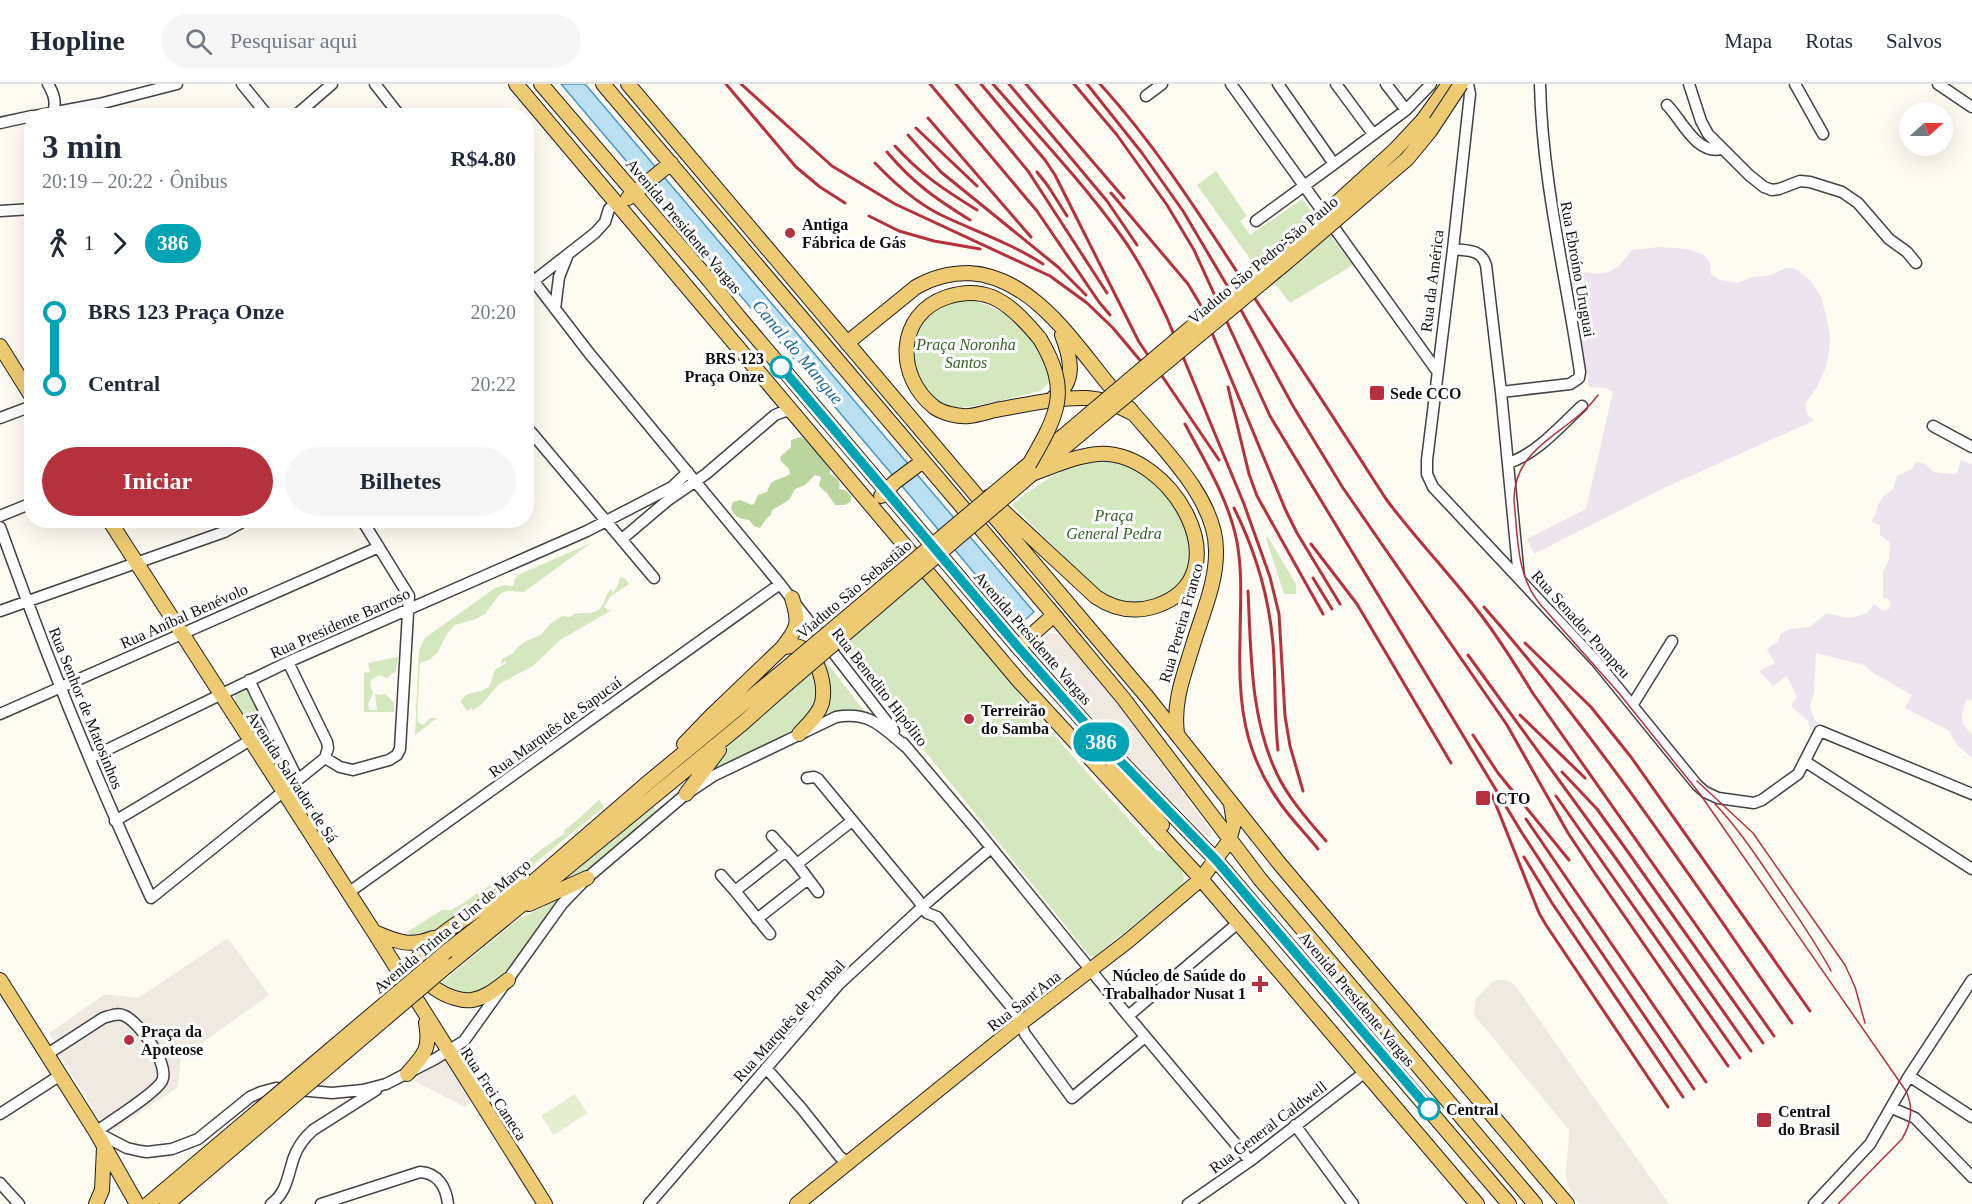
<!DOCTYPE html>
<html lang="pt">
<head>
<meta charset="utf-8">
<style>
  body { margin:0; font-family:"Times New Roman",serif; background:#f6f6f7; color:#1f2937; height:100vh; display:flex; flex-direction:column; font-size:22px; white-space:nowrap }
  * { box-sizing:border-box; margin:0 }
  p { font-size:20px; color:#747a83 }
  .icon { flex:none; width:33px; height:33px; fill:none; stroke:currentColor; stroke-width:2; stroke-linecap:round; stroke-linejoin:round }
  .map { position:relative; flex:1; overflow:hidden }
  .panel { position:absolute; left:24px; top:24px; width:510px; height:420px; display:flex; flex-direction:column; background:#fff; border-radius:24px; box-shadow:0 6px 24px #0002 }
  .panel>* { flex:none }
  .badge { padding:0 12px; border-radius:20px; font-size:21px; line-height:39px }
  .needle { width:39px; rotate:69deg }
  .tools { position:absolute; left:1899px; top:18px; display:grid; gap:12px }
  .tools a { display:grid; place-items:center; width:54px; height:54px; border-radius:50%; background:#fff; box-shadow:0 6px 24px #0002; font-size:30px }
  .map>.badge { position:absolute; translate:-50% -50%; box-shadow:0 0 0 3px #fff }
  .legs { display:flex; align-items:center; gap:9px; height:66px; padding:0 18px; font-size:20px }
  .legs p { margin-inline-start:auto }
  .overview { display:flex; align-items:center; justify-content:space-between; height:102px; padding:0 18px }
  h1 { font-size:33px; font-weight:800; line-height:45px }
  .cta { display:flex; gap:12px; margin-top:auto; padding:12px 18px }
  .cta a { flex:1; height:69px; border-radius:36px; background:#b5313e; color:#fff; font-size:24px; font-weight:800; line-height:69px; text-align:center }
  .cta a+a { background:#f6f6f7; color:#1f2937 }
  ul { padding:0 18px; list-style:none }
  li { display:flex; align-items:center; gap:21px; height:72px; font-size:22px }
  li i { display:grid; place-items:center; width:9px; height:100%; margin:0 8px; background:currentColor }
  li i::after { content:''; width:15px; height:15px; margin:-8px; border:4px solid; border-radius:50%; background:#fff }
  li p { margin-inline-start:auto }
  li:first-child i { background:linear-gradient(#0000 50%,currentColor 0) }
  li:last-child i { background:linear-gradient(currentColor 50%,#0000 0) }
  header { display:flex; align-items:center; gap:36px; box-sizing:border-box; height:84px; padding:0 30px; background:#fff; border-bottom:2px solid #e0e1e3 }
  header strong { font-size:28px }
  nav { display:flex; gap:33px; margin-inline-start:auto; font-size:21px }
  .search { width:420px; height:54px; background:#f6f6f7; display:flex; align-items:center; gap:15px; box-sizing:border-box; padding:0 21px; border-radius:33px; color:#747a83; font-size:22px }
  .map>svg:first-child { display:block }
  .industrial { fill:#ece5ed }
  .green { fill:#d5e7be }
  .forest { fill:#bad69e }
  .pitch { fill:#e5eecf }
  .plaza { fill:#efeae1 }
  .water { fill:#bbe0f2; stroke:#4798c3; stroke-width:1.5 }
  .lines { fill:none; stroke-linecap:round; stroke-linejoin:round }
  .minor-casing { stroke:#424242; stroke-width:13 }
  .major-casing { stroke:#202020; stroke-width:16 }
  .minor { stroke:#fff; stroke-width:10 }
  .major { stroke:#eeca72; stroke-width:14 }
  .tram { stroke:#b5313e; stroke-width:1.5 }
  .rail { stroke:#b5313e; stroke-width:3 }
  .major-bridge-casing { stroke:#202020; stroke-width:16; stroke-linecap:butt }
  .major-bridge { stroke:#eeca72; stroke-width:14 }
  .line-1-casing { stroke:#fff; stroke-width:14 }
  .line-1 { stroke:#00a3b4; stroke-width:9 }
  .poi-dot { fill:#b5313e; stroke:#fff; stroke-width:2 }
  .stop-1-dot { fill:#fff; stroke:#00a3b4; stroke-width:3 }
  .labels { text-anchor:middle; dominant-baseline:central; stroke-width:6; stroke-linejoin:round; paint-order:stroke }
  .poi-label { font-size:16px; font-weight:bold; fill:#0f0f0f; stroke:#fff; text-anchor:start }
  .street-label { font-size:16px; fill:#0f0f0f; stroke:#fff }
  .park-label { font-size:16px; font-style:italic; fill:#346324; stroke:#fff }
  .stop-label { font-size:16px; font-weight:bold; fill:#0f0f0f; stroke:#fff; text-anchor:end }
  .water-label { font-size:18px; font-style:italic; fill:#216a98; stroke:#fff }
</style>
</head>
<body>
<header>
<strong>Hopline</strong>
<div class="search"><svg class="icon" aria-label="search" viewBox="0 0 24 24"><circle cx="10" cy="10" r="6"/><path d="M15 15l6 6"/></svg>Pesquisar aqui</div>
<nav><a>Mapa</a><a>Rotas</a><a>Salvos</a></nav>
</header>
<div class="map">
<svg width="1972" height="1120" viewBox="0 0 1972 1120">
  <rect width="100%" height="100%" fill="#fefbf2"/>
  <path class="industrial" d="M1660 163 1687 165 1704 171 1710 179 1711 190 1720 196 1738 199 1749 194 1771 191 1785 184H1793L1799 187 1811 197 1821 213 1826 230 1830 253 1829 269 1826 283 1817 303 1809 314 1805 321 1807 330 1813 335V337L1666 403 1534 470 1527 455 1586 425 1613 308 1605 304 1589 303 1568 192 1587 188 1595 190 1609 188 1619 182 1632 166Z
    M1961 376 1972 380V614L1971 617 1966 616 1962 629 1963 640 1972 651V674L1958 662 1948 646 1905 624 1912 611 1870 587 1864 581 1816 569 1814 608 1810 622 1814 634 1820 642 1811 647 1808 637 1792 623V620L1797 613 1787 592 1773 602 1759 587 1775 579 1767 566 1769 563 1778 558 1780 550 1790 545 1810 543 1827 529 1847 534 1855 533 1867 529 1874 520 1883 527 1889 525 1891 518 1888 515 1883 514V487L1889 476 1890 458 1880 451V441L1871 437 1876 430 1877 423 1882 414 1893 405 1897 392 1912 385 1916 378 1925 380 1933 388 1954 390 1957 389Z"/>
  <path class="green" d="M1216 87 1247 132 1240 137 1250 151 1302 115 1353 181 1290 219 1255 174 1251 176 1197 101Z
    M968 216C1008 222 1045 259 1049 299L1040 307C1018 312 971 326 950 323 941 322 933 315 927 308 905 283 909 237 942 222 950 218 959 217 968 216Z
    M1103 376C1115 379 1128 381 1139 387 1161 398 1194 444 1191 470 1188 499 1156 526 1125 520 1119 519 1110 514 1104 511 1094 505 1086 494 1078 486 1056 464 1034 443 1012 421 1041 398 1065 380 1103 376Z
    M1268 453 1296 500V510H1284L1266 454Z
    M591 459 524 508 507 507 500 510 485 530 476 535 455 541 447 550 437 569 429 576 420 579 417 637 423 641 431 634H437L415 651 419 566 425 554 495 504 505 501 513 502 515 495 518 491Z
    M923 492 1015 600 1022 615 1156 766C1170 768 1192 788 1181 802L1094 873 1090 872 840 562Z
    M620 493 626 495 629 500 610 513 604 523 608 526H612L560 556 533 582 499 600 481 621 473 626 471 624 467 627 461 618 459 619 467 610 481 607 489 603 495 586 506 579 505 577 501 580 502 575 512 570 518 563 528 556 541 551 550 540 562 532 570 533C579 525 589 533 598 526 606 520 604 510 612 505V510L618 501Z
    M398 573 396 587 387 594 379 591 371 596 370 602 373 608 368 621 369 626H377L375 610 380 611 385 610 394 618V628H364V589L370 588 368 579Z
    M824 575 864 627 849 625 823 633 821 577Z
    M812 586C832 632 789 649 756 665 740 674 723 682 706 690L731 657Z
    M247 604 289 690 285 693 280 691 235 618V610Z
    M599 716 604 723 513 797 436 848 412 854 407 848 442 826H450L460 821 511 787 521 782 522 783 538 768 565 749 564 746C575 740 588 725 599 716Z
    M653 722 657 727 652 730 653 732 589 786 555 803Z
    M561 813 506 889C486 911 466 914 440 900L516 837Z"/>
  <path class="forest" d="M800 353C812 358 832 376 830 390 837 394 841 396 839 405L845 406 851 412V417L845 421H835L827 409 819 402 821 393 815 391 805 401 795 405 789 416 772 426 771 431 767 434 760 444 754 442 749 436C740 435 733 433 731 423L733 418 740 416 752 421 754 420 758 411 767 408C773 392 777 398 790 390L789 385 781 377 780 373 791 363V356Z"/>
  <path class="pitch" d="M575 1010 587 1029 554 1051 541 1032Z"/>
  <path class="plaza" d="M1048 549 1056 550 1063 555 1114 614 1212 749 1210 753H1207L1092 636 1038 573 1035 566 1036 558 1041 552Z
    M228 854 269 911 181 974 178 1003 112 1047 97 1031 58 968 60 967 49 949 105 910 138 914Z
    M1497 896H1506L1514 900 1669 1120H1580L1575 1115 1568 1102 1566 1093 1569 1046 1474 931 1476 915 1492 898Z
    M445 974 470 1015V1018L465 1023 412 996 411 995Z"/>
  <path class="water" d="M561 0H585L1034 528 1018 542 907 408Z"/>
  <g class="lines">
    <defs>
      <path id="minor" d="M48 0C53 8 57 18 53 28
        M242 0 268 32
        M375 0 400 32
        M1231 0 1437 287
        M1278 0 1334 80
        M1336 0 1373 50
        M1386 0 1406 26
        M1468 0 1470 10 1453 165 1427 376V390L1433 403 1596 577 1697 701 1705 708 1718 714 1754 719 1762 716 1798 690 1820 647 1972 710
        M1689 0 1701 37 1708 50 1749 91 1764 103 1772 106 1779 105 1800 97 1810 98 1842 108 1858 119 1889 155 1907 168 1916 179
        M1795 0 1823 50
        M1938 0 1972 23
        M1146 12 1162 0
        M1667 21C1682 36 1696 71 1722 65
        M35 32 99 20 177 0
        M295 32 332 0
        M0 39 32 32
        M0 127 32 125
        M1256 137 1334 80 1406 26 1431 0
        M1453 165C1468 167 1481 165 1486 181L1501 308 1519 494
        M526 187 589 269 780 500 894 647
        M526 203 595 149 605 138 609 125 617 118
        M555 225 559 193 567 173
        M1501 308 1570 300 1579 294 1580 288C1566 192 1542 97 1540 0
        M0 334 32 322
        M1933 342 1972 363
        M531 348 654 494
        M1508 379C1537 370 1560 342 1582 322
        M0 432 32 419
        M0 443C45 569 95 693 151 814L325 674
        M622 455 667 417 706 390 775 331 785 327 795 329
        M0 527 224 448 246 436
        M288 578 327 658 328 664 325 674
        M249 596 298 696
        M1633 620 1672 557
        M0 630 379 463
        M903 659 976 745 1128 932 1250 1077
        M90 674 288 578 587 447 672 403 688 388
        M325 674 340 683 353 686 389 676 397 671 400 665 409 512 362 436
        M1806 678 1972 785
        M807 694 814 693 818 695 918 816 927 829 937 833 1014 926 1025 950 1072 1014 1145 953
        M115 737 249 657
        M772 752 797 780
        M721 791 735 807 786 767
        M735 807 770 850
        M818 808 797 780 852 737
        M348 809 780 500
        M757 835 808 795
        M1128 932 1238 839
        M46 971 103 934C110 932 118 928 125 932 140 939 170 981 162 997 155 1010 110 1037 96 1048L127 1064 140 1067 147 1068 172 1065 198 1055 250 1013 261 1008 276 1004 332 1009 363 1006 386 1000 435 975 464 957 562 820 587 794 686 710 713 692 836 633C870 627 882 643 906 663
        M766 984 802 1025 840 1073 849 1079
        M1909 992 1972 1033
        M1892 1024 1915 1034 1972 1093
        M0 1030 59 992
        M1295 1041 1353 1120
        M0 1099 19 1120
        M271 1120C287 1109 288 1090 294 1073 298 1062 304 1054 313 1046L376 1006
        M321 1120 420 1088C438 1089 446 1103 448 1120
        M649 1120 839 900 930 816 991 764
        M1188 1120 1250 1077 1364 989
        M1814 1120 1870 1060 1909 992 1972 896"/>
      <path id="major" d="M516 0 1019 597 1201 795 1477 1120
        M541 0 709 196 738 232 1018 563 1100 656 1216 776 1509 1120
        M603 0 1054 531 1123 614 1260 795 1535 1120
        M628 0 1148 614 1279 779 1567 1120
        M1423 36 1449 0
        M628 114 671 79
        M1040 255C1027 239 1011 221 992 213 977 207 962 208 947 213 896 230 895 292 934 323 942 329 958 333 969 332 978 331 987 328 996 326 1026 321 1056 313 1087 314 1104 315 1119 322 1134 330
        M847 259 916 203C933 193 949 189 969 189 1031 192 1073 257 1109 301
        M0 262 32 313
        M1053 314C1077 298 1071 274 1062 251
        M1129 324C1161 363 1216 414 1216 466 1217 499 1201 533 1192 564 1183 593 1173 619 1177 649
        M1031 378 1062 353
        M1041 383 1067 361
        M881 412 895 398 923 377
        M988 413 1096 513C1115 526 1134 529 1156 522 1245 492 1171 365 1098 370 1075 372 1053 382 1032 390
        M109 436 374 848 545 1120
        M1018 563 1054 531
        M782 564C787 563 792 561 796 562 818 567 826 600 822 619 818 632 807 641 799 650
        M684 660 710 633 782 564C798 544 800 539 792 514
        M1113 679 1129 703 1162 741
        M686 710 719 666
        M529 820 587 794
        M374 848C396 857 409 864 433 854
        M447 867 509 819 645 701 778 591
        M447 882 743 639 787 600
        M0 896 96 1048 137 1120
        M508 896C497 904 486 914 472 916 452 919 411 897 419 872 424 858 506 807 524 796
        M407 990C424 971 431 965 426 939
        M96 1120 102 1106 104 1064
        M797 1120 1021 939 1128 857 1201 795 1229 757 1234 739 1231 720"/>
    </defs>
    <use href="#minor" class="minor-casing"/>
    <use href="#major" class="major-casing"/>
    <use href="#minor" class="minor"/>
    <use href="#major" class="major"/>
    <path class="tram" d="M1598 311C1570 350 1513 361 1514 417 1518 453 1516 491 1540 520L1618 608 1700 710 1906 1007C1914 1024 1911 1040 1902 1055L1838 1120
      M1697 697 1753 749 1845 881 1855 903 1865 939
      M1715 720C1738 744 1757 773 1776 801 1795 829 1815 857 1831 887"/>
    <path class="rail" d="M726 0 796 83 820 103 845 119
      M741 0 832 82 895 120 1050 192 1087 219 1113 244 1149 287
      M930 0 1037 127 1099 218 1110 231
      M956 0 1028 87 1107 209
      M981 0 1045 76 1055 91 1139 258 1219 376
      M993 0C1037 50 1083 99 1122 153 1140 178 1154 206 1167 234L1244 420 1270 493 1279 530 1285 632 1290 662 1303 707
      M1009 0 1107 117 1137 161
      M1026 0 1124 114
      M1074 0 1117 51 1167 121 1194 166 1270 332 1522 749 1563 812 1694 1005
      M1087 0 1142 69 1183 127 1235 215 1293 322 1343 404 1507 641 1568 749 1594 788 1728 982
      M1100 0C1153 58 1196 125 1239 191 1289 265 1338 340 1386 415 1415 454 1449 489 1478 527 1498 553 1515 580 1532 608L1774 952
      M928 34 1031 153
      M916 44 977 102
      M908 51 941 88 1058 183 1086 211
      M895 62C920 90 946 107 977 126
      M887 68C913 99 936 115 970 136
      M875 79C894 99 914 117 939 130 974 147 1011 159 1043 180
      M1037 88 1048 102 1067 132
      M1111 109 1188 200 1200 220 1286 427 1297 449 1340 520
      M869 132 899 147 934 157 980 165
      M1228 303 1249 390 1257 412 1323 530
      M1185 340C1205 378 1229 416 1237 458 1243 491 1240 525 1240 558 1238 619 1244 669 1280 719 1291 735 1306 750 1318 765
      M1234 424C1255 466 1269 513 1273 560 1276 595 1274 631 1278 666
      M1311 460 1357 520 1451 679
      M1313 494 1332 525
      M1248 507C1251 567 1250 634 1277 690 1289 715 1308 736 1326 757
      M1484 523C1598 653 1693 797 1792 939
      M1525 559 1591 623 1631 673 1810 927
      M1468 571 1617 776 1751 967
      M1520 631 1585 694
      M1473 651 1498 689 1569 776
      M1562 688 1597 725 1628 768 1763 959
      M1492 711 1539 829 1546 841 1668 1023
      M1556 712 1740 974
      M1526 735 1706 998
      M1524 773 1552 819 1683 1013"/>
    <defs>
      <path id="major-bridge" d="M1062 353 1319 135 1395 66 1423 36
        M1067 361 1288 177 1407 75 1430 47 1461 0
        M778 591 1030 379C1058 330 1071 307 1040 255
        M787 600 1032 390
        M148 1120 447 867
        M167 1120 447 882"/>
    </defs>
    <use href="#major-bridge" class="major-bridge-casing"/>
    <use href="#major-bridge" class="major-bridge"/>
  </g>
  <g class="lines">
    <defs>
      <path id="line-1" d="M781 283 1018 563 1100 656 1216 776 1429 1025"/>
    </defs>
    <use href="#line-1" class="line-1-casing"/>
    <use href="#line-1" class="line-1"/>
  </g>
  <g class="poi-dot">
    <circle cx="790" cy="149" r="6"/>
    <rect x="1369" y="301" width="16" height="16" rx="3"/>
    <circle cx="969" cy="635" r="6"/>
    <rect x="1475" y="706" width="16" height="16" rx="3"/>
    <path d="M1257 891h6v6h6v6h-6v6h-6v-6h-6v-6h6z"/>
    <circle cx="129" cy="956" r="6"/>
    <rect x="1756" y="1028" width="16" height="16" rx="3"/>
  </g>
  <g class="stop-1-dot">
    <circle cx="781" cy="283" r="10"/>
    <circle cx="1429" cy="1025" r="10"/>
  </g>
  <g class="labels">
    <g class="poi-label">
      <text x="802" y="140">Antiga<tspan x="802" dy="18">Fábrica de Gás</tspan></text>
      <text x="1390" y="309">Sede CCO</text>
      <text x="981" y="626">Terreirão<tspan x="981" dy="18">do Samba</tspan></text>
      <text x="1496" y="714">CTO</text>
      <text x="1246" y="891" text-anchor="end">Núcleo de Saúde do<tspan x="1246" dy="18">Trabalhador Nusat 1</tspan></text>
      <text x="141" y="947">Praça da<tspan x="141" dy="18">Apoteose</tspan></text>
      <text x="1778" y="1027">Central<tspan x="1778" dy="18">do Brasil</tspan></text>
    </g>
    <g class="street-label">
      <text transform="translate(684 142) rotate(50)">Avenida Presidente Vargas</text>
      <text transform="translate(1263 176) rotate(-40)">Viaduto São Pedro-São Paulo</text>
      <text transform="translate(1578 185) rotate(80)">Rua Ebroíno Uruguai</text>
      <text transform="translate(1432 197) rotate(-83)">Rua da América</text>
      <text transform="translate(854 505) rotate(-40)">Viaduto São Sebastião</text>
      <text transform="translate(184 532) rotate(-24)">Rua Aníbal Benévolo</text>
      <text transform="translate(340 539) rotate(-24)">Rua Presidente Barroso</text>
      <text transform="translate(1181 539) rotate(-74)">Rua Pereira Franco</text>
      <text transform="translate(1581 540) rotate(48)">Rua Senador Pompeu</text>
      <text transform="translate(1033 554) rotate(49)">Avenida Presidente Vargas</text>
      <text transform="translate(880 603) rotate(52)">Rua Benedito Hipólito</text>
      <text transform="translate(86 624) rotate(68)">Rua Senhor de Matosinhos</text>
      <text transform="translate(555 643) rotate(-36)">Rua Marquês de Sapucaí</text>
      <text transform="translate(292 693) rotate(57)">Avenida Salvador de Sá</text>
      <text transform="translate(452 842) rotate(-40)">Avenida Trinta e Um de Março</text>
      <text transform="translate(1357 915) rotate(50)">Avenida Presidente Vargas</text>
      <text transform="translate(1024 917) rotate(-38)">Rua Sant'Ana</text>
      <text transform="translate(789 937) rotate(-48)">Rua Marquês de Pombal</text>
      <text transform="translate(494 1010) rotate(57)">Rua Frei Caneca</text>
      <text transform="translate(1268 1043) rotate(-37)">Rua General Caldwell</text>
    </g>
    <g class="park-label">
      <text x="966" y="260">Praça Noronha<tspan x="966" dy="18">Santos</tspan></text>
      <text x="1114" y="431">Praça<tspan x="1114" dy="18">General Pedra</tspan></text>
    </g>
    <g class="stop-label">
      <text x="764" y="274">BRS 123<tspan x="764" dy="18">Praça Onze</tspan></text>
      <text x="1446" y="1025" text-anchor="start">Central</text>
    </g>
    <g class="water-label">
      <text transform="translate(798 268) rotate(50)">Canal do Mangue</text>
    </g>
  </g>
</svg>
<div class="tools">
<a><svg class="needle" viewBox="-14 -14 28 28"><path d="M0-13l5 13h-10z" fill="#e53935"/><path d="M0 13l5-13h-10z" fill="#747a83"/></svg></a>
</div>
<b class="badge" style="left:1101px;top:658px;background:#00a3b4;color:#fff">386</b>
<section class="panel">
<div class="overview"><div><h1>3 min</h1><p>20:19 – 20:22 · Ônibus</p></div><b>R$4.80</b></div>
<div class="legs"><svg class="icon" aria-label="walk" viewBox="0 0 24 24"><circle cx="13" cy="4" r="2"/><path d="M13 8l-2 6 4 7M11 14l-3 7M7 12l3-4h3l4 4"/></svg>1<svg class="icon" aria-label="forward" viewBox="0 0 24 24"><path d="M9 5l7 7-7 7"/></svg><b class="badge" style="background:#00a3b4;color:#fff">386</b></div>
<ul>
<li><i style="color:#00a3b4"></i><b>BRS 123 Praça Onze</b><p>20:20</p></li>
<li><i style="color:#00a3b4"></i><b>Central</b><p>20:22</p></li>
</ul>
<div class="cta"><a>Iniciar</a><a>Bilhetes</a></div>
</section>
</div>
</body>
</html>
